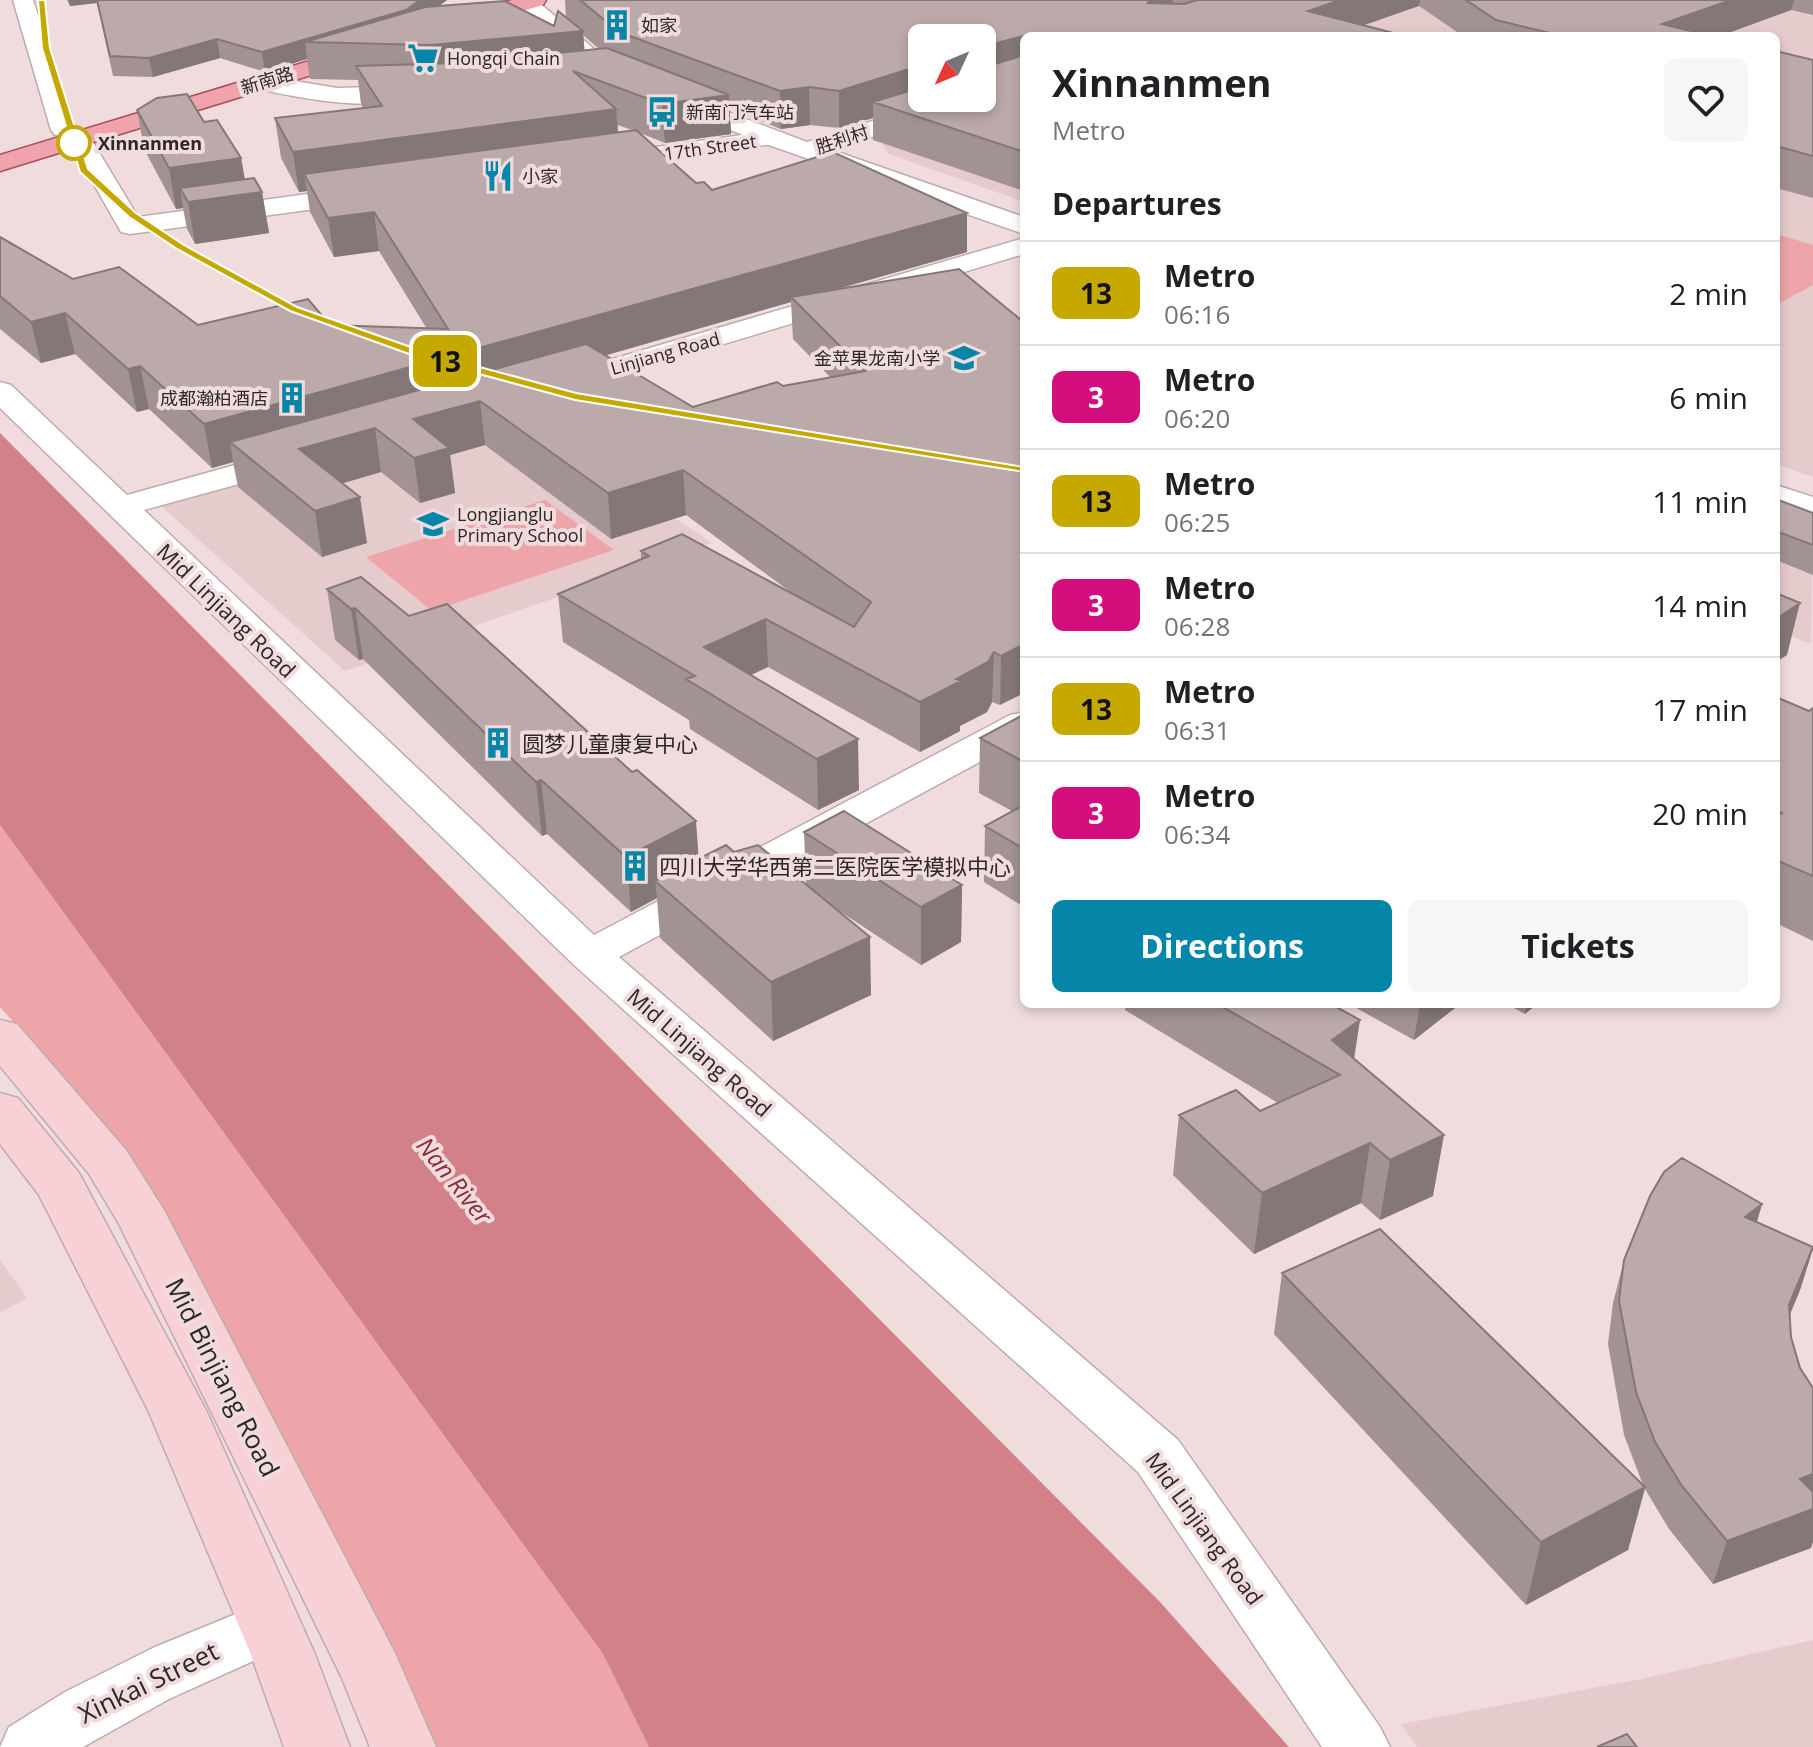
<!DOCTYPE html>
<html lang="en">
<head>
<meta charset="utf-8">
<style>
  body { margin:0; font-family:"Open Sans","Noto Sans SC",sans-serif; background:#f6f6f6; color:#202124; height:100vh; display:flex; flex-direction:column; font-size:30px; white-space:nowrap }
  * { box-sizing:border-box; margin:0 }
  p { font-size:26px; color:#757577 }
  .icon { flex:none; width:44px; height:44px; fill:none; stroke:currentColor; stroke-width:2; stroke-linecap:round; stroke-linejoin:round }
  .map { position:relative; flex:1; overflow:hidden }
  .sheet { position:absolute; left:1020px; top:32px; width:760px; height:976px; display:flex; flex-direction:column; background:#fff; border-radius:12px; box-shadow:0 4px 12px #0003 }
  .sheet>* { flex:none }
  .badge { padding:0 16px; border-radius:12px; font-size:28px; line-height:52px }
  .needle { width:52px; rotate:226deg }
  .tools { position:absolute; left:908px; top:24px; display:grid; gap:16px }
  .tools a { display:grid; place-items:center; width:88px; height:88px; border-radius:12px; background:#fff; box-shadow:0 4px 12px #0003; font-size:40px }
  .map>.badge { position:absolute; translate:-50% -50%; box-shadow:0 0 0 4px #fff }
  h2 { padding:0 32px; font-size:30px; line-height:72px }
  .round { display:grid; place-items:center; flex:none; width:84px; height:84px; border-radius:12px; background:#f6f6f6 }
  .overview { display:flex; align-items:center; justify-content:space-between; height:136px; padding:0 32px }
  h1 { font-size:38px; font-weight:700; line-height:60px }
  .action { display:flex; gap:16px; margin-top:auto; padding:16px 32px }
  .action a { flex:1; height:92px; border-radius:12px; background:#0586a9; color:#fff; font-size:32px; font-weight:700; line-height:92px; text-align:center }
  .action a+a { background:#f6f6f6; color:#202124 }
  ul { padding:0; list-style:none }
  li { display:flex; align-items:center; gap:24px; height:104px; padding:0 32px; border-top:2px solid #e0e0e0 }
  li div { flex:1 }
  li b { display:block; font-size:30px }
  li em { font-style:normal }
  li .badge { min-width:88px; font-weight:700; text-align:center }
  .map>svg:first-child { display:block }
  .built { fill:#e6cbcc }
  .green { fill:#eea5aa }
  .water { fill:#d38188 }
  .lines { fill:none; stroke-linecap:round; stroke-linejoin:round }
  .minor-casing { stroke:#beacac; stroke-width:3 }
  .tertiary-casing { stroke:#beacac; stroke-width:3 }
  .secondary-casing { stroke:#beacac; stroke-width:3 }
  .primary-casing { stroke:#a7505b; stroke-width:3 }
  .minor { fill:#fff; fill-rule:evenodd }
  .tertiary { fill:#fff; fill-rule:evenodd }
  .secondary { fill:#f8d1d6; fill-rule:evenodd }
  .primary { fill:#f1a3ad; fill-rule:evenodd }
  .wall { fill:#a29292; fill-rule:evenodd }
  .shaded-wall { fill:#847777 }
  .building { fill:#bcaaaa; stroke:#847777; stroke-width:2 }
  .line { fill:#c5a900; stroke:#fff; stroke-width:2 }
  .stop-dot { fill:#fff; stroke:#c5a900; stroke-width:4 }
  .labels { text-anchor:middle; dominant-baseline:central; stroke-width:8; stroke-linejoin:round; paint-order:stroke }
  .far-poi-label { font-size:18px; fill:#2e2727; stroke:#f0dcdd; text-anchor:start }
  .far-street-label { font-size:18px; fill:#2e2727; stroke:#f0dcdd }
  .far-stop-label { font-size:18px; font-weight:bold; fill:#2e2727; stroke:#f0dcdd; text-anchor:start }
  .street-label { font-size:22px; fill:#2e2727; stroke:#f0dcdd }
  .poi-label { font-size:22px; fill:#2e2727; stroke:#f0dcdd; text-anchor:start }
  .water-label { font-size:24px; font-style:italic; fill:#8c2a3b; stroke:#f0dcdd }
  .near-street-label { font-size:26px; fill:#2e2727; stroke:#f0dcdd }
</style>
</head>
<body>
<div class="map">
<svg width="1813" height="1747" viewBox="0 0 1813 1747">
  <rect width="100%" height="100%" fill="#f0dcdd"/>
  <path class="built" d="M1316 0H1813V477L1776 464V36H1208Z
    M1024 97V202L889 154 882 144Z
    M505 403 712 543 345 671 160 505Z
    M1776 520 1813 534 1811 644 1776 630Z
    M0 1260 27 1298 0 1313Z
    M1813 1640V1747H1417L1401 1724 1641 1679Z"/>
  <path class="green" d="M1776 234 1813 245V285L1776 305Z
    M545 500 614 550 432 611 366 557Z
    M0 825 603 1654 649 1747H423L110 1132 0 1007Z"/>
  <path class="water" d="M0 433 1161 1603 1289 1747H649L603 1654 0 825Z"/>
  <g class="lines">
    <defs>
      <path id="minor" d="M13 0H33L75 130 72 134H88L138 217 366 186 379 194 366 202 130 234 121 232 68 139 71 135H55L51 130Z
        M259 75 337 88 416 86 427 93 424 98C369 111 305 100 251 87L248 82 251 77Z
        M772 131 784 138 780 143 606 168 594 161 606 154Z
        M1024 238V254L580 387H558L554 381 558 375Z
        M0 382 11 385 127 495 289 450 300 453 305 460 300 467 144 510 594 935 1010 715 1024 712V738L619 957 1178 1440 1380 1727 1390 1747H1322L1138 1472 574 965 0 408Z
        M270 1600 291 1608 300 1626 291 1644 169 1699 83 1747H0L9 1727 65 1692 155 1647Z"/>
      <path id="tertiary" d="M512 0H536L613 65 601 72 593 70Z
        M674 92 807 142 944 98H980L976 103 832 150 1024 217V234L763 143 666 104 662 99Z
        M1776 485 1813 497V519L1776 507Z"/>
      <path id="secondary" d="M0 1020 17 1024 126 1150 164 1210 395 1653 436 1747H370L341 1676 119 1224 89 1174 0 1066Z
        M0 1093 18 1098 79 1173 206 1410 314 1652 350 1747H284L250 1652 148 1410 39 1195 0 1144Z"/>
      <path id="primary" d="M512 0H546L543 5 457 30 446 23 449 18Z
        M365 44 376 51 373 56 0 171V155Z"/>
    </defs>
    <use href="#minor" class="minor-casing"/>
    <use href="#tertiary" class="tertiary-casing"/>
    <use href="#secondary" class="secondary-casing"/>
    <use href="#primary" class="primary-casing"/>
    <use href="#minor" class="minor"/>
    <use href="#tertiary" class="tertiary"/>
    <use href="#secondary" class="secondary"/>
    <use href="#primary" class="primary"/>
  </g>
  <path class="wall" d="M67 0H447L439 6 554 26 566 18 565 0H1813V15L1791 10 1720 36H1463L1419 6 1024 36V191L873 140V118L839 128 810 125 781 129 730 109 731 134 665 143 640 133 696 183 712 190 967 252 830 291 1021 320 1000 705 992 702 987 712 960 726V731L920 752 768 667 751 675 859 790 818 810 690 729 689 720 563 642 558 594 641 559V551L796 596 686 515 611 539 485 445 450 455 455 493 420 503 381 472 343 483 367 543 322 557 238 487 233 462 212 468 149 409 137 412 75 354 41 363 0 329V237L73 279 198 325H330L427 329 379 251 334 257 310 212 307 191 299 192 281 158 275 118 363 108 361 104 358 80 310 79 307 59 265 72 220 58 153 77 113 76 97 3 70 6ZM583 35 599 49 584 50ZM922 38H982V98H922ZM618 125 632 130 618 132ZM791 302 793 339 830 377 783 386 693 407 606 355Z
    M1776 51 1813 60V198L1776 188Z
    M137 110 204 122 241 158 245 179 262 192 269 233 195 244 187 229 183 208 176 209 144 149Z
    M1776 499 1813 513V575L1776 560Z
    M361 577 699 859 734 852 806 884 804 832 962 885 961 942 921 965 832 906 871 995 773 1041 660 938 657 898 631 912 547 834 542 836 363 659 359 660 335 640 327 589Z
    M1776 697 1809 711 1813 708V941L1776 923Z
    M1024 718V907L984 882 985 826 1012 811 979 793 980 738Z
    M1125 1004H1331L1354 1059 1433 1196 1380 1220 1361 1203 1254 1254 1173 1175 1179 1115 1260 1111 1278 1103 1125 1010Z
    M1349 1004H1460L1414 1040Z
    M1507 1004H1537L1525 1014Z
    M1762 1204 1757 1222 1813 1249 1800 1290 1790 1314 1791 1337 1800 1368 1813 1388V1541L1811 1548 1713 1584 1669 1529 1645 1489 1628 1550 1526 1605 1274 1334 1282 1273 1643 1485 1624 1435 1608 1344 1613 1303 1624 1260Z"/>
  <path class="shaded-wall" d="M69 0H96L97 3 70 6Z
    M420 0H447L408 28 305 42 307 59 265 72 262 52Z
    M1150 0H1173L1172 21 1148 3Z
    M1340 0H1420L1419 6 1333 36 1308 11Z
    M1731 0H1794L1791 10 1720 36H1660L1662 24Z
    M583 31 586 68 435 82 431 45Z
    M1027 35V36H1024V71L982 83V47Z
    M217 39 220 58 153 77 149 58Z
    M922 65V98L873 102V118L839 128V91Z
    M809 87 810 125 781 129 780 91Z
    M729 95 731 134 665 143 662 104Z
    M616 109 619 149 304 174 307 191 299 192 293 152Z
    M241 158 247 194 262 192 269 233 195 244 188 202 180 188 183 208 176 209 169 168Z
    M374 212 379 251 334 257 328 218Z
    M967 213V252L795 301 791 297V302L249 458 230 442 233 462 212 468 204 424Z
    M65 313 75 354 41 363 31 322Z
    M140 366 149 409 137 412 128 369Z
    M480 401 485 445 450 455 455 493 420 503 414 458 413 419Z
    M375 428 381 472 306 494 299 449Z
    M683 470 686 515 611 539 608 493Z
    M360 497 367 543 322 557 315 511Z
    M1800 603 1787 655 1776 662V619Z
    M355 608 363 659 359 660 351 609Z
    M766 619 768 667 710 694 704 647Z
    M1024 644V693L1000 705 1001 656Z
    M994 652 992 702 987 712 960 726V731L920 752V702Z
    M858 739 859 790 818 810 817 759Z
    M541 780 547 834 542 836 536 782Z
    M696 821 700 876 655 881 657 898 631 912 626 857Z
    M962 885 961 942 921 965V907Z
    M870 937 871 995 773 1041 771 982Z
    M1420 1004H1460L1414 1040Z
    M1527 1004H1537L1525 1014Z
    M1360 1020 1351 1079 1340 1075 1332 1040Z
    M1444 1135 1433 1196 1380 1220 1390 1160Z
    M1370 1143 1361 1203 1254 1254 1262 1193Z
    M1762 1204 1749 1247 1745 1217Z
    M1813 1248 1800 1290 1776 1348 1789 1305Z
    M1813 1474V1541L1811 1548 1713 1584 1727 1541 1800 1479Z
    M1645 1487 1628 1550 1526 1605 1541 1542Z"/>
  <path class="building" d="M97 0H420L406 10 262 52 217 39 149 58 110 56Z
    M580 0H1150L1148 3 1184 4 1197 0H1340L1308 11 1405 36H1027V35L982 47V38H922V65L839 91 809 87 780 91 619 32Z
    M1466 0H1731L1662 24 1712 36H1562L1496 20Z
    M505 1 554 26 558 11 583 31 431 45 305 42 425 7Z
    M607 48 729 95 662 104 573 71 616 109 293 152 275 118 382 106 356 66 459 63Z
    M1776 51 1813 60V156L1776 146Z
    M1024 55V152L873 102 922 87V98H982V68Z
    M187 94 204 122 217 120 241 158 169 168 137 110 157 98Z
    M636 130 696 183 704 182 712 190 833 152 967 213 204 424 140 366 128 369 65 313 31 322 0 296V237L73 279 119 267 198 325 308 299 330 325 448 329 374 212 328 218 304 174Z
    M254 178 262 192 188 202 180 188Z
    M959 269 1021 320 1024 322V644L1001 656 994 652 988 662 956 679 961 681 920 702 766 619 704 647 858 739 817 759 686 679 695 676 558 594 649 556 641 551 682 534 854 627 871 602 683 470 608 493 480 401 413 419 449 448 414 458 375 428 299 449 360 497 315 511 230 442 586 344 693 407 777 382 783 386 865 371 791 297Z
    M1776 499 1813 513V545L1776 531Z
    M361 577 409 616 447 604 632 772 637 770 696 821 626 857 541 780 536 782 355 608 351 609 327 589Z
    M1776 593 1800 603 1776 619Z
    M1776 697 1809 711 1813 708V876L1776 860V817L1782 813 1776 810Z
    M1021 716 1024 718V762L980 738Z
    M1024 805V849L985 826Z
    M844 811 962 885 921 907 804 832Z
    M726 845 734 852 758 845 870 937 771 982 655 881Z
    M1218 1004H1331L1360 1020 1332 1040 1444 1135 1390 1160 1370 1143 1262 1193 1179 1115 1236 1090 1260 1111 1340 1075Z
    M1682 1158 1762 1204 1745 1217 1813 1247 1789 1305 1791 1337 1800 1368 1813 1388V1474L1800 1479 1813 1492V1509L1727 1541 1682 1486 1655 1442 1636 1392 1619 1301 1624 1260 1650 1196 1664 1172Z
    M1380 1229 1645 1487 1541 1542 1282 1273Z
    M1627 1734 1637 1747H1597Z"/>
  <path class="line" d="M38 0H45L50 48 88 169 136 213 184 245 297 307 428 353 576 393 1030 468 1024 472 575 400 420 358 290 311 177 249 129 217 80 172 42 48Z"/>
  <defs>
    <symbol id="building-bare" viewBox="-9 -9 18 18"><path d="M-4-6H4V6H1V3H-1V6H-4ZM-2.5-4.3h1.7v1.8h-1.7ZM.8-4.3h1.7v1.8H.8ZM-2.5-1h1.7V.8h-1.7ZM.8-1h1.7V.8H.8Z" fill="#0586a9" stroke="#f0dcdd" stroke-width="2.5" paint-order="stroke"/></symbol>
    <symbol id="supermarket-bare" viewBox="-9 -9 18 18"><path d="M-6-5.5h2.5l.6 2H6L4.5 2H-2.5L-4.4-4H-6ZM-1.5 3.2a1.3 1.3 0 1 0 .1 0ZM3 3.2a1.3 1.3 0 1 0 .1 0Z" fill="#0586a9" stroke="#f0dcdd" stroke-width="2.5" paint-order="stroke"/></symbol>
    <symbol id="bus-bare" viewBox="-9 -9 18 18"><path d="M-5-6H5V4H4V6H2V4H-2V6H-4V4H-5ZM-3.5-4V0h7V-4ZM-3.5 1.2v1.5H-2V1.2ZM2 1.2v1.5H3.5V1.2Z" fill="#0586a9" stroke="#f0dcdd" stroke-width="2.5" paint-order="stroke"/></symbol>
    <symbol id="restaurant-bare" viewBox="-9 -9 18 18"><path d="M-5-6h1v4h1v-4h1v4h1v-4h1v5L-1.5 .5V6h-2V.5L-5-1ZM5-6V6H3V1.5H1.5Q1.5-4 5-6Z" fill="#0586a9" stroke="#f0dcdd" stroke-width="2.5" paint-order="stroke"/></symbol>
    <symbol id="school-bare" viewBox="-9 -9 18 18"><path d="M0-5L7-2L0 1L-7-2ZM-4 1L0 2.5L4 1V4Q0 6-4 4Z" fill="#0586a9" stroke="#f0dcdd" stroke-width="2.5" paint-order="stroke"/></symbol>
  </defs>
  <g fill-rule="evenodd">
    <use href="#building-bare" x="595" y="3" width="44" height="44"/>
    <use href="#supermarket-bare" x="401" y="36" width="44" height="44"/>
    <use href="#bus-bare" x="640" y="90" width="44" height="44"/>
    <use href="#restaurant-bare" x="476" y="154" width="44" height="44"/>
    <use href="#school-bare" x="942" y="336" width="44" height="44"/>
    <use href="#building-bare" x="270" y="376" width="44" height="44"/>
    <use href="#school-bare" x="411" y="502" width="44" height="44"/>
    <use href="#building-bare" x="476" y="721" width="44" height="44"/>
    <use href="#building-bare" x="613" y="844" width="44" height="44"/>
  </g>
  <circle class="stop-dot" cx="74" cy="143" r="16"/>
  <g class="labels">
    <g class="far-poi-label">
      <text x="641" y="25">如家</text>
      <text x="447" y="58">Hongqi Chain</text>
      <text x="686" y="112">新南门汽车站</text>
      <text x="522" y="176">小家</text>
      <text x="940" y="358" text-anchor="end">金苹果龙南小学</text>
      <text x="268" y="398" text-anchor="end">成都瀚柏酒店</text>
      <text x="457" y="514">Longjianglu<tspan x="457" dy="21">Primary School</tspan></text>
    </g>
    <g class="far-street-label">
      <text transform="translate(267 80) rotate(-17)">新南路</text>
      <text transform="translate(842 139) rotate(-18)">胜利村</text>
      <text transform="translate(710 147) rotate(-8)">17th Street</text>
      <text transform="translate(665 353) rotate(-16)">Linjiang Road</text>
    </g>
    <g class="far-stop-label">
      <text x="98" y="143">Xinnanmen</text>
    </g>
    <g class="street-label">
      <text transform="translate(227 610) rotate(44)">Mid Linjiang Road</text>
      <text transform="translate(700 1052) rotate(41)">Mid Linjiang Road</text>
      <text transform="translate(1205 1528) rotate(54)">Mid Linjiang Road</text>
    </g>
    <g class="poi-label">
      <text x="522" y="743">圆梦儿童康复中心</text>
      <text x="659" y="866">四川大学华西第二医院医学模拟中心</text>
    </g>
    <g class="water-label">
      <text transform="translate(455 1180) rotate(51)">Nan River</text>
    </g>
    <g class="near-street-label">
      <text transform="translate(223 1377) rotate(63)">Mid Binjiang Road</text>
      <text transform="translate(148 1682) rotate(-26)">Xinkai Street</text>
    </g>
  </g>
</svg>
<div class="tools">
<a><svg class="needle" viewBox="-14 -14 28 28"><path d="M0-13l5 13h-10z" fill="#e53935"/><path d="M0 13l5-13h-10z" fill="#757577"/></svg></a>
</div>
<b class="badge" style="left:445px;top:361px;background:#c5a900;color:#111">13</b>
<section class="sheet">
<div class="overview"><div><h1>Xinnanmen</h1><p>Metro</p></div><a class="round"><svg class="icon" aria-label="heart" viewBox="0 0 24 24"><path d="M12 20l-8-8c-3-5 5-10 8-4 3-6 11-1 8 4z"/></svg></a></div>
<h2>Departures</h2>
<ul>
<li><span class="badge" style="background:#c5a900;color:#111">13</span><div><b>Metro</b><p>06:16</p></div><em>2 min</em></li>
<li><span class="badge" style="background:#d40f7d;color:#fff">3</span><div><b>Metro</b><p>06:20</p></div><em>6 min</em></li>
<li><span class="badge" style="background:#c5a900;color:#111">13</span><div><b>Metro</b><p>06:25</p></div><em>11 min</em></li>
<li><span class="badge" style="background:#d40f7d;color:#fff">3</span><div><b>Metro</b><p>06:28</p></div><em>14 min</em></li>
<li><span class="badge" style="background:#c5a900;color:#111">13</span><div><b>Metro</b><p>06:31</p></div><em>17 min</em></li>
<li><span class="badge" style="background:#d40f7d;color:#fff">3</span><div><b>Metro</b><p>06:34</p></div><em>20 min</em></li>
</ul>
<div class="action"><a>Directions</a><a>Tickets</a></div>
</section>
</div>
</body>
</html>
